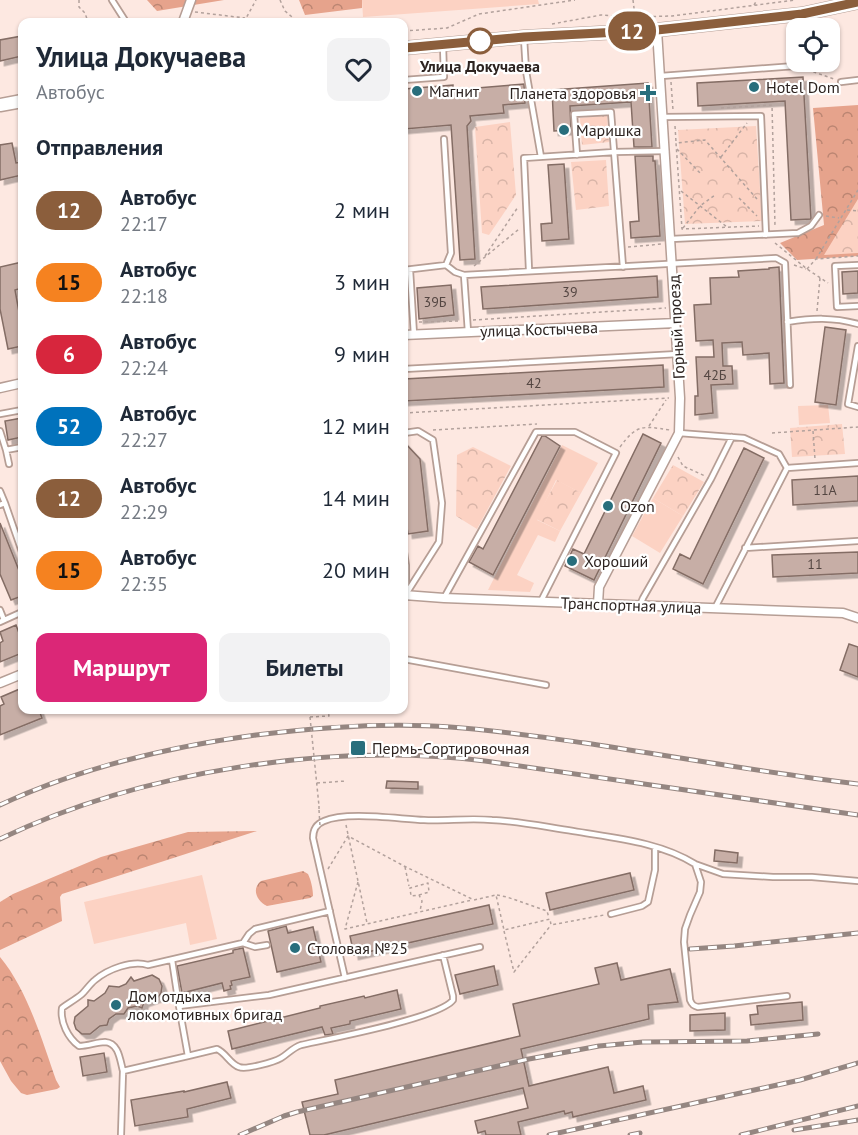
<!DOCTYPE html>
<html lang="ru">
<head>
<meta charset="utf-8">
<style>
  body { margin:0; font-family:"PT Sans",sans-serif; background:#f2f2f3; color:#1f2937; height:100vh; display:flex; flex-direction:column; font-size:22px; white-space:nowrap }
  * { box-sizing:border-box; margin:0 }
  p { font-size:20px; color:#747a83 }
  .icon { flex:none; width:33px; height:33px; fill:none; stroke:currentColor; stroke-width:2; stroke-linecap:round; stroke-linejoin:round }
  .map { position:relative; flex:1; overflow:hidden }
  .side { position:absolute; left:18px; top:18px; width:390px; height:696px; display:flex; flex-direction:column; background:#fff; border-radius:12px; box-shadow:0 2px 4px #0004 }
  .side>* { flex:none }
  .badge { padding:0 12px; border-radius:20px; font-size:21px; line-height:39px }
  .buttons { position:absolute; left:786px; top:18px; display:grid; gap:12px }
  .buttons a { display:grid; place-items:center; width:54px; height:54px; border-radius:12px; background:#fff; box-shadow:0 2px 4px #0004; font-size:30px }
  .map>.badge { position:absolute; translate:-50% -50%; box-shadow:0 0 0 3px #fff }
  h2 { padding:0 18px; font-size:22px; line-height:54px }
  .round { display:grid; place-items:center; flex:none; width:63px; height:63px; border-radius:12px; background:#f2f2f3 }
  .head { display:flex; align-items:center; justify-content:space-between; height:102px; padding:0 18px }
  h1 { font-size:28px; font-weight:600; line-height:45px }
  .primary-button { display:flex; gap:12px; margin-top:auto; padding:12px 18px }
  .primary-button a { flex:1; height:69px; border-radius:12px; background:#db2777; color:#fff; font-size:24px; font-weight:600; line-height:69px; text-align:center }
  .primary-button a+a { background:#f2f2f3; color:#1f2937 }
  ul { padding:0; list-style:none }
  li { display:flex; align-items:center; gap:18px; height:72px; padding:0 18px }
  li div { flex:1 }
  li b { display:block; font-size:22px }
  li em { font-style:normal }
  li .badge { min-width:66px; font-weight:700; text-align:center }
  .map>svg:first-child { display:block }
  .grass { fill:#fcd2c3 }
  .forest { fill:url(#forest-crowns) }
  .park { fill:url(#park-crowns) }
  .building { fill:#c7aea6; stroke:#846d65; stroke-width:1.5; filter:url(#shadow) }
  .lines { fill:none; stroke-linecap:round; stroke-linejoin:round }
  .lane-casing { stroke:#b69e95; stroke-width:8 }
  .street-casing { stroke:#b69e95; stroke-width:11 }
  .secondary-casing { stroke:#b69e95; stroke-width:15 }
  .path { stroke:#b2a19c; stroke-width:1.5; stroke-dasharray:3 3; stroke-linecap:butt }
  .lane { stroke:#fff; stroke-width:4.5 }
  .street { stroke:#fff; stroke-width:8 }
  .secondary { stroke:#fff; stroke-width:12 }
  .rail-casing { stroke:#958681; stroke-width:5 }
  .rail { stroke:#fff; stroke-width:3; stroke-dasharray:9; stroke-linecap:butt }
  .path-bridge { stroke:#b2a19c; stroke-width:1.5; stroke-dasharray:3 3; stroke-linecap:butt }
  .line-casing { stroke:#fff; stroke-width:14 }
  .line { stroke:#8b5e3c; stroke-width:9 }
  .stop-dot { fill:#fff; stroke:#8b5e3c; stroke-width:3 }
  .poi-dot { fill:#286e7c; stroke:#fff; stroke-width:2 }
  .labels { text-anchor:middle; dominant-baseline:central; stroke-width:4.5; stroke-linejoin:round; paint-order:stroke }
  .number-label { font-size:14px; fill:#544642 }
  .stop-label { font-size:16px; font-weight:bold; fill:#2d2421; stroke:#fff }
  .poi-label { font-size:16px; fill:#2d2421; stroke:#fff; text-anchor:start }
  .street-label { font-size:16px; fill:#2d2421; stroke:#fff }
</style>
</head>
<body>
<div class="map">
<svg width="858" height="1135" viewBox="0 0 858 1135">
  <defs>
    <pattern id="forest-crowns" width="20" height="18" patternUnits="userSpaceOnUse" patternTransform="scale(1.5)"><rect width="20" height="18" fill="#e6a38c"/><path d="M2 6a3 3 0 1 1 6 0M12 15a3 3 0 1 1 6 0" fill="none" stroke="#bb8572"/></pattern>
    <pattern id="park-crowns" width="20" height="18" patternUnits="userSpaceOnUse" patternTransform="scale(1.5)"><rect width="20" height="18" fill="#fcd2c3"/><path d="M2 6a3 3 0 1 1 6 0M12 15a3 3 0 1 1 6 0" fill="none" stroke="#d8b4a7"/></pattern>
    <filter id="shadow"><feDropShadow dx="4.5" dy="4.5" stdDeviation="0" flood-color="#0004"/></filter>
  </defs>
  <rect width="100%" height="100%" fill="#fde8e1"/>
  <path class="grass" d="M362 0H538L539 4 363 17Z
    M828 405 830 423 799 425 798 406Z
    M562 445 598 463 581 493 556 480 537 520 560 531 555 542 538 535 517 575 534 583 530 592 488 590Z
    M653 498 683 516 660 553 632 536Z
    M202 875 217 939 190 945 186 923 94 944 84 902Z"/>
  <path class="forest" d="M147 0H224L157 11Z
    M299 0H362V8L305 15Z
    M858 105V256L797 260 780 243 824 225 813 108Z
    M257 831 62 894 60 897 62 921 0 950V902L13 894 101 857 188 832Z
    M303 871 308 874C311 880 313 889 313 896L310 898 267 906C257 901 251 889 261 881Z
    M0 957C27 989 42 1040 56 1080L60 1087 57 1089 27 1095 21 1093 11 1081 0 1061Z"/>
  <path class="park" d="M607 115 609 142 582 145 580 118Z
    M510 122 516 195 489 235 482 233 475 127Z
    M756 126 762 221 685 224 678 130Z
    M606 160 609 206 576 210 571 162Z
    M858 199V253L824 255Z
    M842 424 845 454 792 457 790 428Z
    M473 447 511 466 477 529 456 516 457 455Z
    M673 465 704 482 683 516 653 498Z
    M557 480 581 493 560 531 536 519Z"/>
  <path class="building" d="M22 36V56L0 61V40Z
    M803 77 811 219 791 220 785 101 698 106 697 83Z
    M648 83 652 147H634L631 102 570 106 571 130 554 131 552 90Z
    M524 84 525 103 503 105 504 113 470 116 471 121 467 126 475 259 460 260 451 125 404 129V89L453 85V90Z
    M12 143 16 163 22 162V175L0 180V145Z
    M635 156H653V161H655L660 236 631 238 630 222 639 221Z
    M564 164 569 239 542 241 541 224 552 223 548 165Z
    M22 262V288L15 290 21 323 22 322V346L8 349 0 309V267Z
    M779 267 784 383 770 384 769 353 743 355 742 342 722 343 723 366H732L733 384 711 385 713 413 695 415V396H698L696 357H714L713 340 696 341 694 305 711 304 710 278 739 277 738 271 769 269V268Z
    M858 271V293L843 294 842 272Z
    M657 276 658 297 483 309 481 287Z
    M451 285 454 315 419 319 417 288Z
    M825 327 846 330 836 405 815 402Z
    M663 365 664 387 404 401V379Z
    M22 418V437L8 440 5 421Z
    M643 434 661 443 594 580 565 566 573 549 584 554Z
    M542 436H545L560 446 493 575 469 562 478 546 483 549Z
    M404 442 420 459 428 531 408 534 404 507Z
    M744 448 764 458 703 584 673 569 680 554 690 559Z
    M858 476V501L793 505 792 480Z
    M0 523 22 578V596L11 600 0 574Z
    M858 552V573L773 577 772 555Z
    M16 625 22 641V653L0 662V643L3 641 0 632Z
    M849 644 858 647V677L840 670Z
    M22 688V710H39L42 718 0 735V706L4 704 1 697Z
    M387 781 418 782V789L386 788Z
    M715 850 738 853 737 863 714 861Z
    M630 873 634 890 550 910 546 893Z
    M489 905 493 924 354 955 350 936Z
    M286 926 288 933 313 927 321 962 277 972 268 931Z
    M243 948 250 977 231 981 232 985 230 986 231 989 224 991 222 983 182 993 177 966 233 953V950Z
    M617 963 621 980 670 969 678 1002 648 1005 649 1019 521 1049 529 1086 608 1067 614 1093 643 1086 646 1100 573 1117 572 1112 565 1114 564 1111 518 1122 521 1135H486L485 1131 478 1133 475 1121 528 1108 523 1088 324 1135H310L302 1102 338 1094 335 1080 520 1036 513 1004 599 984 595 968Z
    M494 966 498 985 460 994 455 975Z
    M152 975 159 979 162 986 161 993 158 997 144 1002 142 1008 137 1006 128 1008 124 1014H116L109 1019 107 1025 100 1026 90 1034H82L76 1029 74 1023 75 1017 88 1006V1000L94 1001 105 993 109 986 119 987 126 984 131 977 134 981Z
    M397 990 401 1009 350 1021V1024L331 1028 333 1034 325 1035 322 1027 232 1049 228 1031 320 1008V1006L364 996 365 998Z
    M802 1002 803 1020 751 1025 750 1015 758 1014 757 1006Z
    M725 1013V1030L690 1031V1015Z
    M104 1053 107 1072 83 1076 80 1057Z
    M227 1082 231 1098 187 1109 188 1117 135 1126 131 1100 184 1091V1092Z"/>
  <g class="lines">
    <defs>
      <path id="lane" d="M112 0 126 22
        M524 38 526 71 541 157
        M661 76 795 66
        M404 80 444 77 443 45
        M841 82 858 80
        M663 117 761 116 766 235
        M444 139 451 253 446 265
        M577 155 574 114 611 112 623 267
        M671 239 798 233 811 226 819 215
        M858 265 835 266 837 307 858 306
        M404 270 446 265 455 272 464 275 776 258 785 263 790 385
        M410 270 414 335
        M529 270 524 158 614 152 666 151
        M464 275 468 332
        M787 322C813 318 832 317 858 324
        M858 346 848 404 858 407
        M404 369 678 354
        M0 414 22 410
        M0 431 6 450 22 447
        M404 433 418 431 433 440 442 503 439 542 406 594
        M679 433 744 438 779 454 787 468 715 608
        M6 450 9 464
        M787 468 858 463
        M0 491 5 503 0 505
        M5 503 22 552
        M745 548 858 541
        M404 552 406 565V594
        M444 598 536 432H575L616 453 541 601
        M640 605 643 598 711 479 732 437
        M0 610 4 620
        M0 622 22 612
        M404 659 546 685
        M695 864 723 874 773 877H812L858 881
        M611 914 642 906 648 902 655 870V848
        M243 943 255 947 267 945
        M172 960 179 1006
        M345 978 313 838C313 830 316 824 324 821 346 811 398 819 424 820 446 821 469 818 492 820 519 821 546 827 573 831 614 838 660 842 695 864L701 882 700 892 690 915 685 929 684 942 690 1000C692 1005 694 1006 698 1007L787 996
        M188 1056 217 1049C226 1053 230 1064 239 1067 246 1070 274 1062 281 1058 288 1054 292 1048 301 1045 328 1039 440 1018 453 1000V996L443 955
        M123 1071C120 1060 119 1043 105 1042 97 1042 88 1046 79 1046 68 1038 60 1022 62 1008 69 1003 76 999 82 994 86 990 90 984 95 980 108 969 132 960 148 965L243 943 249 934 255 929 330 911
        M121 1135 123 1071 188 1056 179 1006 269 995 480 947"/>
      <path id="street" d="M183 22 191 0
        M404 335 676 323
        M0 388 22 383
        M404 595 444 598 843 613 858 618
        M598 604 599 587 679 433 680 398 657 30
        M0 683 22 674"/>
      <path id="secondary" d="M404 48 524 37 657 30 802 14 858 2
        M0 105 22 101"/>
    </defs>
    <use href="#lane" class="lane-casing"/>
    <use href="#street" class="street-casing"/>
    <use href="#secondary" class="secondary-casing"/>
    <path class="path" d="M79 0V7L85 13 88 22
      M280 0 285 11 298 22
      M633 0 635 16
      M754 5 757 0
      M195 12 245 18
      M244 22 256 0
      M552 24 601 15 631 17 672 16 795 0
      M404 31 447 28 479 14 575 0
      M802 68 834 79
      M671 82 673 110
      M721 108 772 105 775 226
      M675 126 676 142
      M677 149 700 173
      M721 157 747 123
      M681 191 727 227
      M739 198 757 216
      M757 199 705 140 676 143 682 229 759 226
      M847 210 858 211
      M826 216 839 218
      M683 228 700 206 715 195
      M775 243 807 269 828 283
      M628 247 662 244
      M485 256 518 207
      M816 259 858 190
      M794 265 806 269
      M474 266 519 229
      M807 269 816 259 858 256
      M817 311 820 278
      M473 320 666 308
      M419 322 460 321
      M404 413 669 398
      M649 426 666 400
      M433 430 537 424
      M813 431 815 459
      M772 433 858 427
      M620 447C637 424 642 426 670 430
      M678 457 683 466 705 476
      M310 717 329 716 328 710
      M317 783 346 781
      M319 806V810
      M346 825 367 923
      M405 867 409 886
      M328 869 348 836 404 866 474 900 496 895 504 930 550 919 551 925 604 915
      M358 882 345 929 472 900
      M419 895 429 892 428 883 410 888 411 896 419 895 422 901 420 911
      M497 895 507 897 547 911 549 918
      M504 931 514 972 551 925"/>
    <use href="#lane" class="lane"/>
    <use href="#street" class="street"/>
    <use href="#secondary" class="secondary"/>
    <defs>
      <path id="rail" d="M0 805C81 767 168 747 256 735 321 727 385 722 450 727 496 730 540 737 585 743 676 757 767 773 858 784
        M0 839C141 771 330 742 485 761L858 815
        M690 949 734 946 858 933
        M794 1130 858 1120
        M240 1135 284 1116 297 1112 529 1059 599 1046 643 1042 747 1041 818 1034
        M549 1135 800 1080 858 1063
        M630 1135 640 1133
        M741 1135 858 1106"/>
    </defs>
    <use href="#rail" class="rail-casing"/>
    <use href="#rail" class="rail"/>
    <path class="path-bridge" d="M310 717 319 806
      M319 810 320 826"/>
  </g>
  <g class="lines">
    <defs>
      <path id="line" d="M404 48 524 37 657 30 802 14 858 2"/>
    </defs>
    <use href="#line" class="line-casing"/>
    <use href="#line" class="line"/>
  </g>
  <circle class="stop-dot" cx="480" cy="41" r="12"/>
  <g class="poi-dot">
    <circle cx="754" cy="87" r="6"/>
    <circle cx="417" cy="91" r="6"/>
    <path d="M645 84h6v6h6v6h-6v6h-6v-6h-6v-6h6z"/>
    <circle cx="564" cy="130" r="6"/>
    <circle cx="608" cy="506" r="6"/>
    <circle cx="572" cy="561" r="6"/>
    <rect x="350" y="740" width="16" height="16" rx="3"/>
    <circle cx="295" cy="948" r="6"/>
    <circle cx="116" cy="1005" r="6"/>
  </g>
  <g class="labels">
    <g class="number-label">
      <text x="570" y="292">39</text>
      <text x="435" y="302">39Б</text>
      <text x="715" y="375">42Б</text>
      <text x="534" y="383">42</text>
      <text x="825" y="490">11А</text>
      <text x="815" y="564">11</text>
    </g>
    <g class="stop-label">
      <text x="480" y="66">Улица Докучаева</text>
    </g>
    <g class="poi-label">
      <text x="766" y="87">Hotel Dom</text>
      <text x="429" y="91">Магнит</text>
      <text x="636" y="93" text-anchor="end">Планета здоровья</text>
      <text x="576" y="130">Маришка</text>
      <text x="620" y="506">Ozon</text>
      <text x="584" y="561">Хороший</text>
      <text x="372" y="748">Пермь-Сортировочная</text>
      <text x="307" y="948">Столовая №25</text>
      <text x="128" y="996">Дом отдыха<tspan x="128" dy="18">локомотивных бригад</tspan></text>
    </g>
    <g class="street-label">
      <text transform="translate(676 327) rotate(-93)">Горный проезд</text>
      <text transform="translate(539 329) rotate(-2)">улица Костычева</text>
      <text transform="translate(631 605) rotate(2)">Транспортная улица</text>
    </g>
  </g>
</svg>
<div class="buttons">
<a><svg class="icon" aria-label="locate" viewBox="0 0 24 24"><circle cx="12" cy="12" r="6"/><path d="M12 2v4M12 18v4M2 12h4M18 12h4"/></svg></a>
</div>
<b class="badge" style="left:632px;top:31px;background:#8b5e3c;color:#fff">12</b>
<section class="side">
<div class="head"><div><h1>Улица Докучаева</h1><p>Автобус</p></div><a class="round"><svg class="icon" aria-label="heart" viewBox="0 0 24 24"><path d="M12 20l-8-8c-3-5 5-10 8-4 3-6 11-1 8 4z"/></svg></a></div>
<h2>Отправления</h2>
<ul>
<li><span class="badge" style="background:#8b5e3c;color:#fff">12</span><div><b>Автобус</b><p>22:17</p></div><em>2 мин</em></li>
<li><span class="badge" style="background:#f58220;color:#111">15</span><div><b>Автобус</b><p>22:18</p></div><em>3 мин</em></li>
<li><span class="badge" style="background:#d7263d;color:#fff">6</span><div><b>Автобус</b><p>22:24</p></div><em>9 мин</em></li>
<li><span class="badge" style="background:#0072bc;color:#fff">52</span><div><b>Автобус</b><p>22:27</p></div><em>12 мин</em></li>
<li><span class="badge" style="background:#8b5e3c;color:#fff">12</span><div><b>Автобус</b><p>22:29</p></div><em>14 мин</em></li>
<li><span class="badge" style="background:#f58220;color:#111">15</span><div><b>Автобус</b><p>22:35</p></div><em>20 мин</em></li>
</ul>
<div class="primary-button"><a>Маршрут</a><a>Билеты</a></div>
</section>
</div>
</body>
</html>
